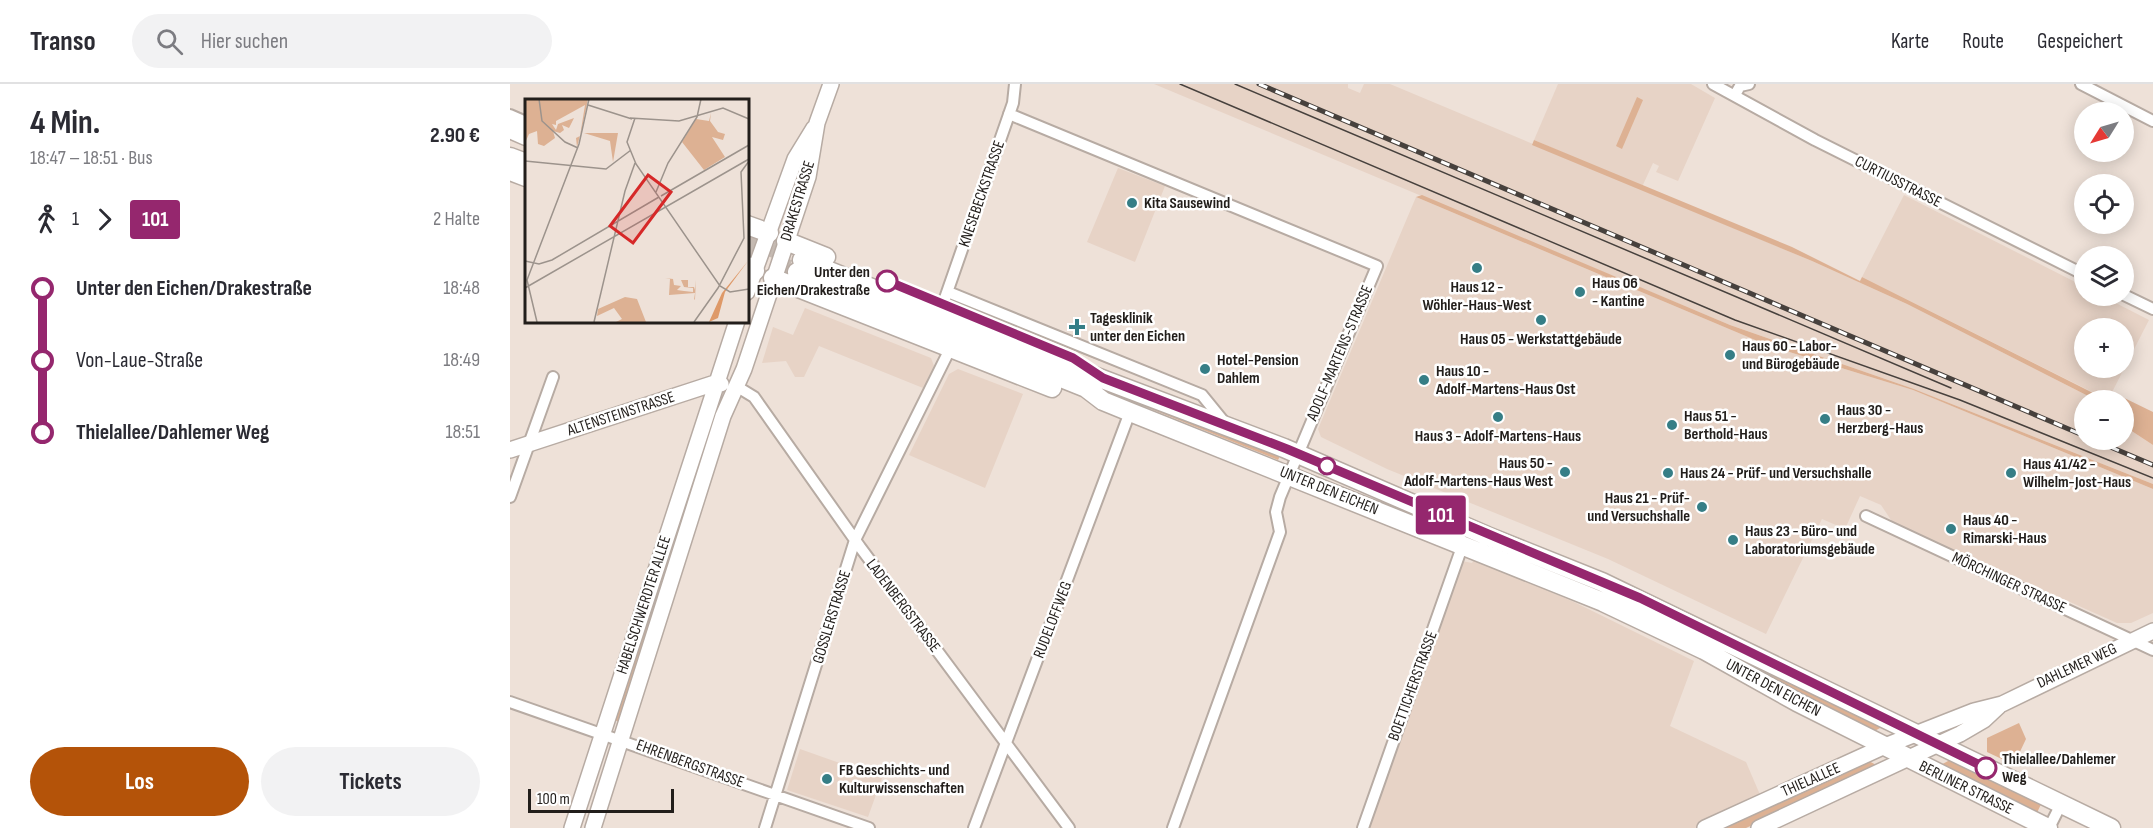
<!DOCTYPE html>
<html lang="de">
<head>
<meta charset="utf-8">
<style>
  body { margin:0; font-family:"Sofia Sans Condensed",sans-serif; background:#f2f2f3; color:#2b2b33; height:100vh; display:flex; flex-direction:column; font-size:22px; white-space:nowrap }
  * { box-sizing:border-box; margin:0 }
  p { font-size:20px; color:#7c7c81 }
  .icon { flex:none; width:33px; height:33px; fill:none; stroke:currentColor; stroke-width:2; stroke-linecap:round; stroke-linejoin:round }
  .map { position:relative; flex:1; overflow:hidden }
  .panel { display:flex; flex-direction:column; background:#fff; width:510px }
  .panel>* { flex:none }
  .badge { padding:0 12px; border-radius:4px; font-size:21px; line-height:39px }
  .needle { width:39px; rotate:233deg }
  .controls { position:absolute; left:1564px; top:18px; display:grid; gap:12px }
  .controls a { display:grid; place-items:center; width:60px; height:60px; border-radius:50%; background:#fff; box-shadow:0 3px 15px #0003; font-size:30px }
  .scale { position:absolute; left:18px; bottom:15px; width:146px; box-sizing:border-box; padding-left:6px; border:3px solid #221e1b; border-top:0; font-size:16px; line-height:21px; white-space:nowrap; color:#221e1b; -webkit-text-stroke:4px #fff; paint-order:stroke }
  .map>.badge { position:absolute; translate:-50% -50%; box-shadow:0 0 0 3px #fff }
  .legs { display:flex; align-items:center; gap:9px; height:66px; padding:0 30px; font-size:20px }
  .legs p { margin-inline-start:auto }
  .summary { display:flex; align-items:center; justify-content:space-between; height:102px; padding:0 30px }
  h1 { font-size:33px; font-weight:700; line-height:45px }
  .button { display:flex; gap:12px; margin-top:auto; padding:12px 30px }
  .button a { flex:1; height:69px; border-radius:36px; background:#b45309; color:#fff; font-size:24px; font-weight:700; line-height:69px; text-align:center }
  .button a+a { background:#f2f2f3; color:#2b2b33 }
  ul { padding:0 30px; list-style:none }
  li { display:flex; align-items:center; gap:21px; height:72px; font-size:22px }
  li i { display:grid; place-items:center; width:9px; height:100%; margin:0 8px; background:currentColor }
  li i::after { content:''; width:15px; height:15px; margin:-8px; border:4px solid; border-radius:50%; background:#fff }
  li p { margin-inline-start:auto }
  li:first-child i { background:linear-gradient(#0000 50%,currentColor 0) }
  li:last-child i { background:linear-gradient(currentColor 50%,#0000 0) }
  header { display:flex; align-items:center; gap:36px; box-sizing:border-box; height:84px; padding:0 30px; background:#fff; border-bottom:2px solid #e1e1e2 }
  header strong { font-size:28px }
  nav { display:flex; gap:33px; margin-inline-start:auto; font-size:21px }
  .search { width:420px; height:54px; background:#f2f2f3; display:flex; align-items:center; gap:15px; box-sizing:border-box; padding:0 21px; border-radius:33px; color:#7c7c81; font-size:22px }
  main { display:flex; flex:1; min-height:0 }
  .map>svg:first-child { display:block }
  .built { fill:#e7d3c6; fill-rule:evenodd }
  .green { fill:#ddb193 }
  .lines { fill:none; stroke-linecap:round; stroke-linejoin:round }
  .primary-tunnel { stroke:#c5bab2; stroke-width:18; stroke-dasharray:18 9; stroke-linecap:butt }
  .minor-casing { stroke:#b7aba3; stroke-width:14 }
  .secondary-casing { stroke:#b7aba3; stroke-width:18 }
  .primary-casing { stroke:#b7aba3; stroke-width:21 }
  .minor { stroke:#fff; stroke-width:10 }
  .secondary { stroke:#fff; stroke-width:15 }
  .primary { stroke:#fff; stroke-width:18 }
  .tram { stroke:#47413d; stroke-width:1.5 }
  .rail-casing { stroke:#47413d; stroke-width:5 }
  .rail { stroke:#fff; stroke-width:3; stroke-dasharray:9; stroke-linecap:butt }
  .line-1-casing { stroke:#fff; stroke-width:14 }
  .line-1 { stroke:#95276e; stroke-width:9 }
  .poi-dot { fill:#367e86; stroke:#fff; stroke-width:2 }
  .stop-1-dot { fill:#fff; stroke:#95276e; stroke-width:3 }
  .labels { text-anchor:middle; dominant-baseline:central; stroke-width:5; stroke-linejoin:round; paint-order:stroke }
  .street-label { font-size:16px; fill:#221e1b; stroke:#fff }
  .poi-label { font-size:16px; font-weight:bold; fill:#221e1b; stroke:#fff; text-anchor:start }
  .stop-label { font-size:16px; font-weight:bold; fill:#221e1b; stroke:#fff; text-anchor:end }
  .inset-road { fill:none; stroke:#9c938c; stroke-width:1.5 }
  .view { fill:#d62828; fill-opacity:0.15; stroke:#d62828; stroke-width:3 }
  .inset-edge { fill:none; stroke:#221e1b; stroke-width:3 }
</style>
</head>
<body>
<header>
<strong>Transo</strong>
<div class="search"><svg class="icon" aria-label="search" viewBox="0 0 24 24"><circle cx="10" cy="10" r="6"/><path d="M15 15l6 6"/></svg>Hier suchen</div>
<nav><a>Karte</a><a>Route</a><a>Gespeichert</a></nav>
</header>
<main>
<section class="panel">
<div class="summary"><div><h1>4 Min.</h1><p>18:47 – 18:51 · Bus</p></div><b>2.90 €</b></div>
<div class="legs"><svg class="icon" aria-label="walk" viewBox="0 0 24 24"><circle cx="13" cy="4" r="2"/><path d="M13 8l-2 6 4 7M11 14l-3 7M7 12l3-4h3l4 4"/></svg>1<svg class="icon" aria-label="forward" viewBox="0 0 24 24"><path d="M9 5l7 7-7 7"/></svg><b class="badge" style="background:#95276e;color:#fff">101</b><p>2 Halte</p></div>
<ul>
<li><i style="color:#95276e"></i><b>Unter den Eichen/Drakestraße</b><p>18:48</p></li>
<li><i style="color:#95276e"></i><span>Von-Laue-Straße</span><p>18:49</p></li>
<li><i style="color:#95276e"></i><b>Thielallee/Dahlemer Weg</b><p>18:51</p></li>
</ul>
<div class="button"><a>Los</a><a>Tickets</a></div>
</section>
<div class="map">
<svg width="1643" height="744" viewBox="0 0 1643 744">
  <rect width="100%" height="100%" fill="#eee1d8"/>
  <path class="built" d="M644 0H838V4L850 9 854 0H880L1302 177 1397 220 1586 316H1575V356H1614V342L1643 361V400L1404 305 1220 241Z
    M1048 0H1181L1205 14 1168 97 1146 88 1149 82 1143 79 1132 103 1024 56Z
    M608 84 655 102 625 178 577 158Z
    M1394 111 1575 203V212H1592L1639 236 1598 316 1352 193ZM1575 244H1614V284H1575Z
    M906 113 1257 261 1403 306 1643 405V529L1621 539H1607L1383 439 1371 421 1350 412 1335 445 1312 435 1256 550 1098 475 877 385 811 353 808 345Z
    M295 224 421 274 424 282 413 304 309 262 294 293H285L276 277 252 279 263 243 283 251Z
    M448 285 513 310 475 404 399 371 439 290Z
    M964 475 1064 518 1184 577 1160 642 1236 678 1251 713 1185 744H856L952 477 962 479Z
    M290 665 372 694 358 733 277 706Z"/>
  <path class="green" d="M1127 13 1133 16 1112 65 1106 62Z
    M1024 56 1282 163 1350 197 1352 193 1597 316H1586L1397 220 1302 177 1022 61Z
    M912 111 1220 241 1404 305 1643 400V405L1403 306 1257 261 906 113Z
    M445 216 689 313V316L442 218Z
    M539 284 771 370 768 376Z
    M1602 308 1643 328V361L1614 342V316H1598Z
    M201 329 208 330 112 639 102 635Z
    M1050 488 1377 640 1363 648 1051 491Z
    M1509 639 1516 655 1507 674 1500 671 1496 677 1477 668V654Z
    M1355 675 1370 683 1236 744H1206Z
    M1440 676 1533 716 1525 733 1425 684Z"/>
  <g class="lines">
    <path class="primary-tunnel" d="M237 154 292 176
      M237 168 287 188"/>
    <defs>
      <path id="minor" d="M1203 0 1305 56 1575 191
        M1571 0 1643 37
        M1225 11 1230 2 1239 0
        M499 30 867 182 770 413 766 428 770 448 663 744
        M0 31 16 38
        M438 208 692 311 714 338
        M1614 211 1643 225
        M433 220 503 19 505 0
        M226 302 244 313 350 463 559 744
        M0 413 43 293
        M1356 432 1643 566
        M0 618 359 744
        M255 744 345 456 440 265
        M464 744 620 328
        M853 744 953 460
        M1539 744 1551 720"/>
      <path id="secondary" d="M237 208 285 75 304 44
        M0 366 205 299 211 300
        M62 744 227 237
        M83 744 213 332 234 285 298 93 307 39 321 0
        M1195 744 1375 662 1464 627 1492 620 1643 547
        M1249 744 1450 650 1474 636 1489 622"/>
      <path id="primary" d="M0 45 16 52
        M0 73 16 79
        M0 87 16 93
        M237 141 259 149
        M276 157 316 173
        M292 176 526 270 774 364 977 452 1092 498 1601 744
        M237 182 245 187
        M287 188 576 304 593 317 620 328 1093 518 1194 566 1287 618 1538 744
        M263 194 542 304"/>
    </defs>
    <use href="#minor" class="minor-casing"/>
    <use href="#secondary" class="secondary-casing"/>
    <use href="#primary" class="primary-casing"/>
    <use href="#minor" class="minor"/>
    <use href="#secondary" class="secondary"/>
    <use href="#primary" class="primary"/>
    <path class="tram" d="M670 0 1225 236 1450 316 1643 394
      M725 0 1441 304"/>
    <defs>
      <path id="rail" d="M749 0 1575 352
        M1584 356 1643 381"/>
    </defs>
    <use href="#rail" class="rail-casing"/>
    <use href="#rail" class="rail"/>
  </g>
  <g class="lines">
    <defs>
      <path id="line-1" d="M377 197 563 274 593 294 777 365 1130 514 1476 684"/>
    </defs>
    <use href="#line-1" class="line-1-casing"/>
    <use href="#line-1" class="line-1"/>
  </g>
  <g class="poi-dot">
    <circle cx="622" cy="119" r="6"/>
    <circle cx="967" cy="184" r="6"/>
    <circle cx="1070" cy="208" r="6"/>
    <circle cx="1031" cy="236" r="6"/>
    <path d="M564 234h6v6h6v6h-6v6h-6v-6h-6v-6h6z"/>
    <circle cx="1220" cy="271" r="6"/>
    <circle cx="695" cy="285" r="6"/>
    <circle cx="914" cy="296" r="6"/>
    <circle cx="988" cy="333" r="6"/>
    <circle cx="1315" cy="335" r="6"/>
    <circle cx="1162" cy="341" r="6"/>
    <circle cx="1055" cy="388" r="6"/>
    <circle cx="1158" cy="389" r="6"/>
    <circle cx="1501" cy="389" r="6"/>
    <circle cx="1192" cy="423" r="6"/>
    <circle cx="1441" cy="445" r="6"/>
    <circle cx="1223" cy="456" r="6"/>
    <circle cx="317" cy="695" r="6"/>
  </g>
  <g class="stop-1-dot">
    <circle cx="377" cy="197" r="10"/>
    <circle cx="817" cy="382" r="8"/>
    <circle cx="1476" cy="684" r="10"/>
  </g>
  <g class="labels">
    <g class="street-label">
      <text transform="translate(1388 98) rotate(27)">CURTIUSSTRASSE</text>
      <text transform="translate(472 110) rotate(-71)">KNESEBECKSTRASSE</text>
      <text transform="translate(288 117) rotate(-73)">DRAKESTRASSE</text>
      <text transform="translate(830 269) rotate(-67)">ADOLF-MARTENS-STRASSE</text>
      <text transform="translate(111 330) rotate(-18)">ALTENSTEINSTRASSE</text>
      <text transform="translate(819 407) rotate(22)">UNTER DEN EICHEN</text>
      <text transform="translate(1499 499) rotate(25)">MÖRCHINGER STRASSE</text>
      <text transform="translate(134 521) rotate(-72)">HABELSCHWERDTER ALLEE</text>
      <text transform="translate(393 522) rotate(53)">LADENBERGSTRASSE</text>
      <text transform="translate(322 533) rotate(-73)">GOSSLERSTRASSE</text>
      <text transform="translate(543 536) rotate(-69)">RUDELOFFWEG</text>
      <text transform="translate(1567 582) rotate(-25)">DAHLEMER WEG</text>
      <text transform="translate(903 602) rotate(-70)">BOETTICHERSTRASSE</text>
      <text transform="translate(1263 604) rotate(28)">UNTER DEN EICHEN</text>
      <text transform="translate(180 680) rotate(20)">EHRENBERGSTRASSE</text>
      <text transform="translate(1301 696) rotate(-24)">THIELALLEE</text>
      <text transform="translate(1456 704) rotate(26)">BERLINER STRASSE</text>
    </g>
    <g class="poi-label">
      <text x="634" y="119">Kita Sausewind</text>
      <text x="1082" y="199">Haus 06<tspan x="1082" dy="18">- Kantine</tspan></text>
      <text x="967" y="203" text-anchor="middle">Haus 12 -<tspan x="967" dy="18">Wöhler-Haus-West</tspan></text>
      <text x="580" y="234">Tagesklinik<tspan x="580" dy="18">unter den Eichen</tspan></text>
      <text x="1031" y="255" text-anchor="middle">Haus 05 - Werkstattgebäude</text>
      <text x="1232" y="262">Haus 60 - Labor-<tspan x="1232" dy="18">und Bürogebäude</tspan></text>
      <text x="707" y="276">Hotel-Pension<tspan x="707" dy="18">Dahlem</tspan></text>
      <text x="926" y="287">Haus 10 -<tspan x="926" dy="18">Adolf-Martens-Haus Ost</tspan></text>
      <text x="1327" y="326">Haus 30 -<tspan x="1327" dy="18">Herzberg-Haus</tspan></text>
      <text x="1174" y="332">Haus 51 -<tspan x="1174" dy="18">Berthold-Haus</tspan></text>
      <text x="988" y="352" text-anchor="middle">Haus 3 - Adolf-Martens-Haus</text>
      <text x="1043" y="379" text-anchor="end">Haus 50 -<tspan x="1043" dy="18">Adolf-Martens-Haus West</tspan></text>
      <text x="1513" y="380">Haus 41/42 -<tspan x="1513" dy="18">Wilhelm-Jost-Haus</tspan></text>
      <text x="1170" y="389">Haus 24 - Prüf- und Versuchshalle</text>
      <text x="1180" y="414" text-anchor="end">Haus 21 - Prüf-<tspan x="1180" dy="18">und Versuchshalle</tspan></text>
      <text x="1453" y="436">Haus 40 -<tspan x="1453" dy="18">Rimarski-Haus</tspan></text>
      <text x="1235" y="447">Haus 23 - Büro- und<tspan x="1235" dy="18">Laboratoriumsgebäude</tspan></text>
      <text x="329" y="686">FB Geschichts- und<tspan x="329" dy="18">Kulturwissenschaften</tspan></text>
    </g>
    <g class="stop-label">
      <text x="360" y="188">Unter den<tspan x="360" dy="18">Eichen/Drakestraße</tspan></text>
      <text x="1492" y="675" text-anchor="start">Thielallee/Dahlemer<tspan x="1492" dy="18">Weg</tspan></text>
    </g>
  </g>
  <g transform="translate(15 15)">
    <rect width="224" height="224" fill="#eee1d8"/>
    <path d="M0 0H63L57 29 52 48 51 39 55 37 60 6 31 22V26L27 25 31 31 33 25 49 19 44 29 37 26 39 31 35 34 28 32 30 39 19 47 13 45 12 32 4 35 0 44ZM186 14 185 22 193 33 200 35 198 41 187 38 200 58 179 71 157 43 171 20 184 22ZM59 34H93L88 63 85 42ZM140 179 148 180 149 186 156 187 152 191 159 192 168 193V189L159 188 156 181H163V188H169L170 191V190L171 181 170 200 169 201 140 200 169 201 170 194 144 196 145 180ZM100 198 112 200 121 223H91L97 220 89 209 72 217 73 210Z" fill="#ddb193"/>
    <path d="M223 162 200 193 193 219 184 223 197 194Z" fill="#de9968"/>
    <path class="inset-road" d="M14 0 17 22 40 43 53 49M63 6 107 20M105 19 154 22 198 9 224 20M110 19 102 43 111 65 195 187 205 193 224 190M0 62 81 70 106 51M131 93 143 64 172 18 176 0M136 97 224 46M0 162 14 165 27 161 134 98M0 189 224 60M12 223 2 181 54 45 64 0M69 223 100 92 110 64M169 223 193 189 219 139 216 73 224 62"/>
    <path class="view" d="M123 76 146 93 108 144 85 127Z"/>
    <rect width="224" height="224" class="inset-edge"/>
  </g>
</svg>
<div class="controls">
<a><svg class="needle" viewBox="-14 -14 28 28"><path d="M0-13l5 13h-10z" fill="#e53935"/><path d="M0 13l5-13h-10z" fill="#7c7c81"/></svg></a>
<a><svg class="icon" aria-label="locate" viewBox="0 0 24 24"><circle cx="12" cy="12" r="6"/><path d="M12 2v4M12 18v4M2 12h4M18 12h4"/></svg></a>
<a><svg class="icon" aria-label="layers" viewBox="0 0 24 24"><path d="M12 4l9 5-9 5-9-5zM3 14l9 5 9-5"/></svg></a>
<a>+</a>
<a>−</a>
</div>
<div class="scale">100 m</div>
<b class="badge" style="left:931px;top:431px;background:#95276e;color:#fff">101</b>
</div>
</main>
</body>
</html>
